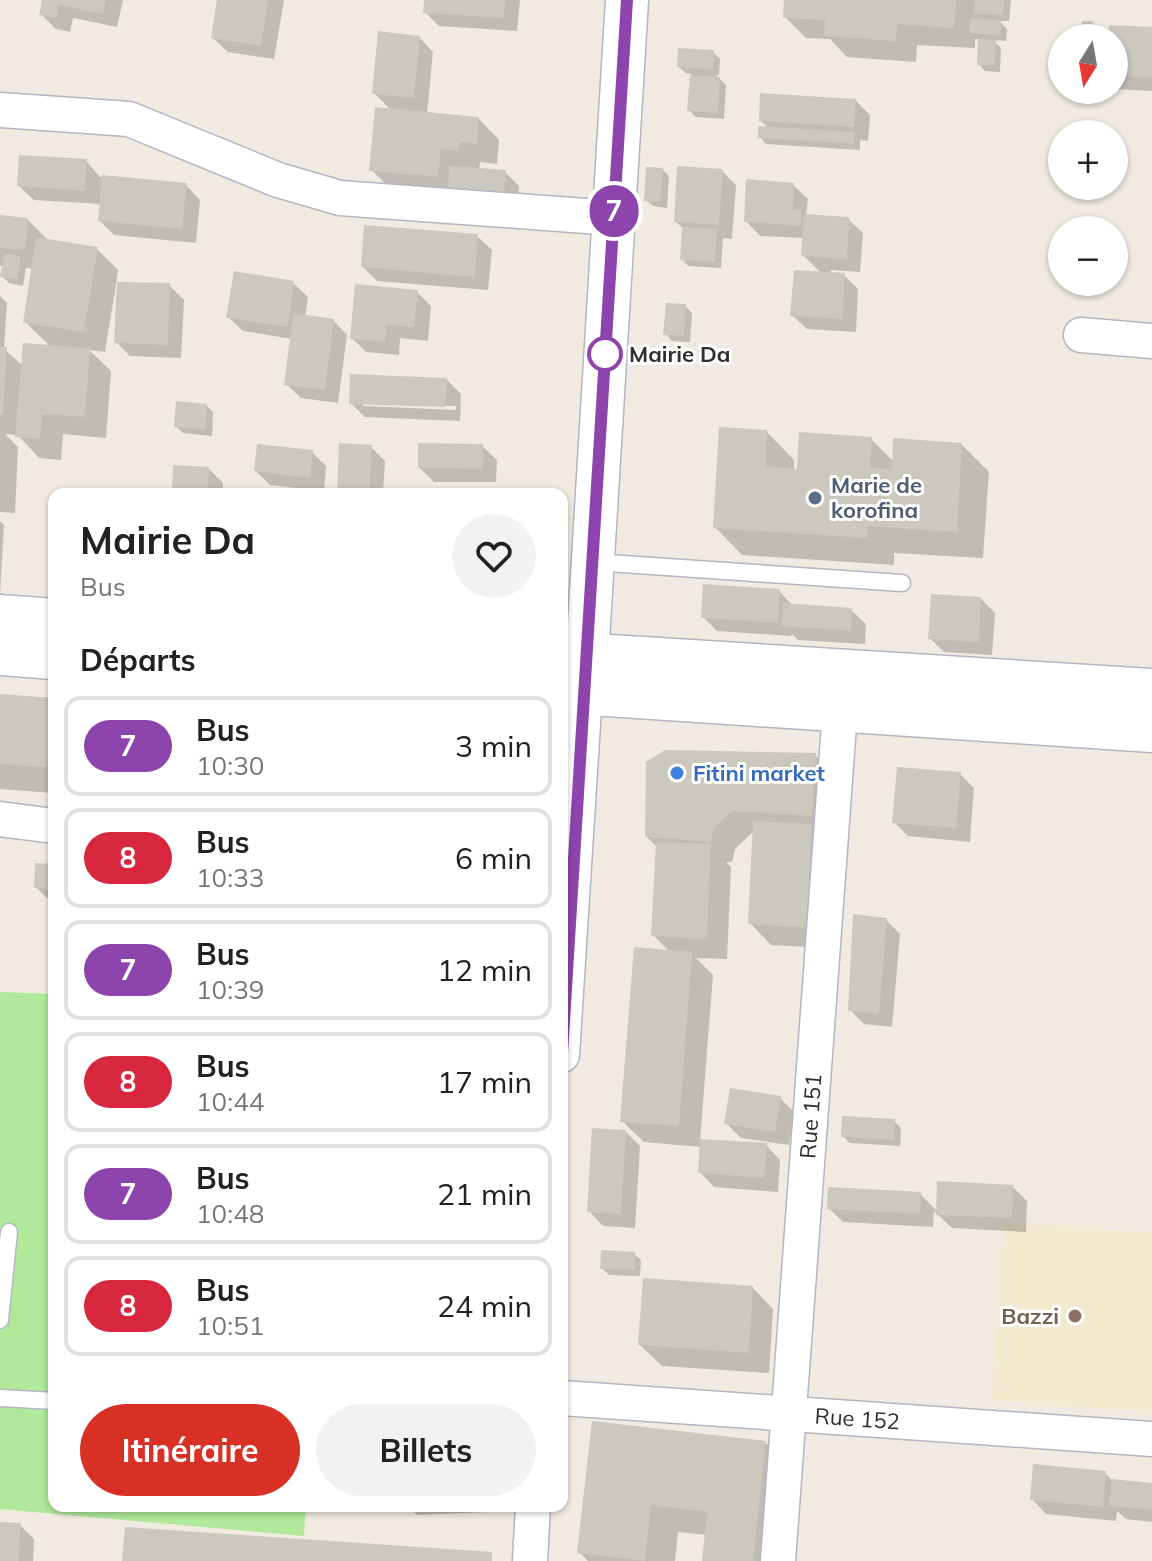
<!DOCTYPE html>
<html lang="fr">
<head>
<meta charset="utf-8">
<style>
  body { margin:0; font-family:Mulish,sans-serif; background:#f2f2f2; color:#222; height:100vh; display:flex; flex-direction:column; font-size:30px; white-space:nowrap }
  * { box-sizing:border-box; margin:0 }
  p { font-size:26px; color:#767676 }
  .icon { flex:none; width:44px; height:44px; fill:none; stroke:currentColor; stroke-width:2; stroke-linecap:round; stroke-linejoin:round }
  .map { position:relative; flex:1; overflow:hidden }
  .panel { position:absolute; left:48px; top:488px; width:520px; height:1024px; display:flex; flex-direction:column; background:#fff; border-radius:16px; box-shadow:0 2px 6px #0004 }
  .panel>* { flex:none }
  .badge { padding:0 16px; border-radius:26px; font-size:28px; line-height:52px }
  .needle { width:52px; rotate:191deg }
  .buttons { position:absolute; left:1048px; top:24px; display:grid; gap:16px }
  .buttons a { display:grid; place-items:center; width:80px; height:80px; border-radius:50%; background:#fff; box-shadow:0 2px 6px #0004; font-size:40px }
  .map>.badge { position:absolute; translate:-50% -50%; box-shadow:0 0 0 4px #fff }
  h2 { padding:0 32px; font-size:30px; line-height:72px }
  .round { display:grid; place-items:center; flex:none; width:84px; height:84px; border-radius:42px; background:#f2f2f2 }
  .overview { display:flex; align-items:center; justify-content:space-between; height:136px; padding:0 32px }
  h1 { font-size:38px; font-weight:700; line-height:60px }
  .primary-button { display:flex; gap:16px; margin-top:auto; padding:16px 32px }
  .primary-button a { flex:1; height:92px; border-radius:48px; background:#d93025; color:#fff; font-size:32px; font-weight:700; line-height:92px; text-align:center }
  .primary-button a+a { background:#f2f2f2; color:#222 }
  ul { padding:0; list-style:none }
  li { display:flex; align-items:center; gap:24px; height:100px; margin:0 16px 12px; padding:0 16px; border:4px solid #e0e0e0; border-radius:16px }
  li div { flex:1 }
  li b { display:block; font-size:30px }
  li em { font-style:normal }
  li .badge { min-width:88px; font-weight:700; text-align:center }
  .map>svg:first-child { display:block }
  .education { fill:#f2e9cf }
  .green { fill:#afe999 }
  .shadow { fill:#0003; fill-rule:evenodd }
  .building { fill:#cbc8be }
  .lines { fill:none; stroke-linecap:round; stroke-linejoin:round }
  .service-casing { stroke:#b4b5c2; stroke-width:19 }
  .minor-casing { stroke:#b4b5c2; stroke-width:37 }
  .tertiary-casing { stroke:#b4b5c2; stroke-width:45 }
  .secondary-casing { stroke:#b4b5c2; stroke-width:47 }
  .service { stroke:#fff; stroke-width:16 }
  .minor { stroke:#fff; stroke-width:34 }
  .tertiary { stroke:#fff; stroke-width:42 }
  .secondary { stroke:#fff; stroke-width:44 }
  .line-casing { stroke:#fff; stroke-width:18 }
  .line { stroke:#8e44ad; stroke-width:12 }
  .stop-dot { fill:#fff; stroke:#8e44ad; stroke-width:4 }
  .service-dot { fill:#5c6f8a; stroke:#fff; stroke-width:3 }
  .shop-dot { fill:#3f7fe0; stroke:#fff; stroke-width:3 }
  .education-dot { fill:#8d6e63; stroke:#fff; stroke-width:3 }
  .labels { text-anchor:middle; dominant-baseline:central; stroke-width:6; stroke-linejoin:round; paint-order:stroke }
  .stop-label { font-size:22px; font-weight:bold; fill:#2e2e2e; stroke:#fff; text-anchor:start }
  .service-label { font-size:22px; font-weight:bold; fill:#4e5e75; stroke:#fff; text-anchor:start }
  .shop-label { font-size:22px; font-weight:bold; fill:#366cbe; stroke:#fff; text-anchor:start }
  .street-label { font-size:22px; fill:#2e2e2e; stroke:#fff }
  .education-label { font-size:22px; font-weight:bold; fill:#785e54; stroke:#fff; text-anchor:end }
</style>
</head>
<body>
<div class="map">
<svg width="1152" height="1561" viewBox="0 0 1152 1561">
  <rect width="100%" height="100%" fill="#f0eae0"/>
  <path class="education" d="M1004 1222 1152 1233V1412L992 1400Z"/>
  <path class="green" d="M0 992 54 994V1506H306L304 1536 0 1509Z"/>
  <path class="shadow" d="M44 0H123L117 27 73 18 70 32 56 29 41 14Z
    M219 0H284L274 59 228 52 213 38Z
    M426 0H520L517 31 439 26 425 12Z
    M786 0H1011L1009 21H999L1007 29 1006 41 993 40 1001 48 1000 72 985 71 979 64 980 39H975V48L917 45 916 62 847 57 830 39 806 38 785 17Z
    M1092 23 1106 38H1080H1083Z
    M1152 29V91L1114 89V38H1110Z
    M419 37 433 52 427 114 478 118 499 140 497 164 480 162 479 170 505 172 519 186 518 206 393 192 372 170 392 111 374 93Z
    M713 52 720 59 719 75H716L726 85 724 119 696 117 689 110 692 74 686 73 679 67Z
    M856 101 870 115 868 141 860 140V150L766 144 760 137 769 128 761 121Z
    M86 161 100 177 186 185 200 200 196 243 114 235 100 221 101 204 34 200 19 186Z
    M663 170 669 176 667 208 653 206 646 200Z
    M722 171 736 185 732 239 723 238 721 268 688 266 682 259 684 229 676 222Z
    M793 185 808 199 806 216 848 219 863 233 860 272 831 270 830 274 844 275 858 289 856 332 807 329 792 315 822 274 803 255 804 238 760 236 746 221Z
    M0 217 27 219 49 241 97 249 118 270 116 284 169 285 184 300 181 358 130 356 116 342 119 284H116L105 352 89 350 111 371 106 438 63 434 61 460 39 458 18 435 5 434 18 447 15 513 0 512V296L7 303 4 349 23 366 51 347 25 322 33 269 26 268 23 286 9 283 2 276 4 266H0Z
    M477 236 492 250 488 290 377 281 363 267Z
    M293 283 308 297 305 317 333 320 347 335 338 403 301 398 286 384 292 339 243 331 228 317Z
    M417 292 431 306 428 341 400 338 399 355 366 352 352 338Z
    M685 306 692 313 690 342 672 341 666 334Z
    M447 380 461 394 460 421 365 417 351 403ZM363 402 456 406V410L363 406Z
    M206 405 213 412 212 436 183 433 176 426Z
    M767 432 794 460V470L799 471 871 439 894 462 961 444 989 472 983 558 894 553V565L742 555 715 527Z
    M482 446 497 460 496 482H434L420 468Z
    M371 447 385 461 383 494H339Z
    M312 452 326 466 324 491 270 485 256 471Z
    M209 469 223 483 222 494H174Z
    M0 521 4 525 0 595Z
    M779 591 793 606 851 610 866 624 865 644 798 640 792 634 791 636 717 631 703 617Z
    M981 599 995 613 992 655 944 652 930 638Z
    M0 696 54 700V793L0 789Z
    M815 755 836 776 827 948 771 945 750 923 755 830 735 849 732 862H726L731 867 727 959 696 958 713 975 700 1141 766 1145 780 1160 778 1192 714 1187 700 1172 701 1147 644 1142 622 1121 670 952 653 935 657 847 647 837Z
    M960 774 974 788 970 842 908 836 894 822Z
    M54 866V902L50 901 36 887Z
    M886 920 900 934 892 1027 864 1024 850 1010Z
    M780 1098 794 1112 789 1145 741 1138 727 1124Z
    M894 1121 901 1128 900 1146 850 1143 843 1136Z
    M626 1132 640 1146 635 1228 603 1226 589 1211Z
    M1013 1187 1027 1201 1026 1232 952 1228 934 1211 933 1227 843 1222 829 1208 920 1194 938 1212Z
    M634 1254 641 1260 640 1276 609 1275 602 1268Z
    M752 1287 773 1309 769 1373 662 1366 640 1345Z
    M593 1423 766 1443 793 1470 783 1561H704L707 1535 678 1532 675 1561H588L579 1552Z
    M1105 1473 1113 1481 1152 1485V1522L1126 1519 1117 1511 1116 1521 1046 1514 1032 1499Z
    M408 1506H510V1511L417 1515Z
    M0 1524 20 1525 34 1539 33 1561H0Z"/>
  <path class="building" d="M42 0H106L103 14 59 5 57 18 39 15Z
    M217 0H268L261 46 211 38Z
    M424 0H505L504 18 423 13Z
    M784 0H956L954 28 897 24 896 41 824 36 825 20 783 18Z
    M975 0H1004L1003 15 974 14Z
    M970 18 1001 20V35L969 33Z
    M1082 21H1093L1092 38H1081Z
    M1109 25 1152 27V78L1114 76V38H1108Z
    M378 31 420 36 414 98 372 94Z
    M978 39 996 40 994 66 977 65Z
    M678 48 714 50 713 70 677 67Z
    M690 75 720 77 718 113 687 111Z
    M760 93 856 99 854 127 759 121Z
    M375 107 479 117 477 144 459 142 458 151 441 149 438 177 369 171Z
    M758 126 855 132 854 144 758 138Z
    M19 155 87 159 85 191 17 186Z
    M449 166 506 170 504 193 448 189Z
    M677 166 723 169 719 225 674 222Z
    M646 167 663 168 661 202 644 201Z
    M102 175 187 183 182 229 98 221Z
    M746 179 794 183 793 209 801 210V226L744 222Z
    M804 214 849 217 847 259 801 256Z
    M0 215 28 218 25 250 0 248Z
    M364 225 478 234 475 277 361 267Z
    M682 227 717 229 715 262 680 260Z
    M36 237 98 247 84 332 23 323Z
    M4 253 21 256 17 280 0 277Z
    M794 270 845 273 842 319 790 316Z
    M234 271 294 281 288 327 226 318Z
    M117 282 170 283 168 345 114 343Z
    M355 284 418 290 414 327 387 325 385 342 350 339Z
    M666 303 686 304 684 336 663 335Z
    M293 313 334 319 325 390 284 385Z
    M23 343 90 348 85 417 42 414 40 439 15 437Z
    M0 347H7L3 415 0 414Z
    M350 374 447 378 446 407 349 404Z
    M176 401 207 404 206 430 174 427Z
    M719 427 767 430 766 466 797 469 799 432 872 437 870 468 892 469 893 438 962 443 957 532 868 526 867 538 713 528Z
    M339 443 372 445 369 494H337Z
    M418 443 483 444V469L418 468Z
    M257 444 313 450 310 478 254 471Z
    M173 465 209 467 208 494H172Z
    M703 584 780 589 778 623 701 618Z
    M931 594 981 597 979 642 928 639Z
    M783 603 852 608 851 631 781 626Z
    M0 694 54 698V768L0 764Z
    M665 750 816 753 812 816 731 811 714 828 711 842 645 837 646 762Z
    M897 767 961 772 956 828 892 823Z
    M753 821 812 824 807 928 748 924Z
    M656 842 711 844 707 939 651 936Z
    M35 863 54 864V889L34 888Z
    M853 914 887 918 879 1014 848 1011Z
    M634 947 692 952 679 1126 620 1122Z
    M730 1088 781 1096 775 1132 724 1124Z
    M842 1116 895 1119 894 1140 841 1137Z
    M592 1128 626 1130 621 1214 587 1212Z
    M700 1139 767 1143 765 1178 698 1173Z
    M937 1181 1014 1185 1012 1218 936 1215Z
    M828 1187 921 1192 920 1214 827 1209Z
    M601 1250 635 1252V1270L600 1269Z
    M643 1278 753 1286 749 1353 638 1345Z
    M592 1421 766 1441 753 1561H702L707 1512 651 1505 645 1561 577 1553Z
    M1033 1464 1106 1471 1103 1507 1030 1500Z
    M1112 1479 1152 1483V1510L1109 1506Z
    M0 1522 21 1523 18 1561H0Z
    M125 1527 492 1552V1561H122Z"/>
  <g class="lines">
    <defs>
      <path id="service" d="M593 562 902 583
        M0 1320 9 1232
        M0 1398 54 1401"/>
      <g id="minor">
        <path d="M0 110 129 119 278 180 340 198 613 218"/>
        <path d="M1081 335 1152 341"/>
        <path d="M0 819 54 826"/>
        <path d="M562 1055 585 692"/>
        <path id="s1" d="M562 1398 1152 1439"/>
        <path d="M530 1561 533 1506"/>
        <path id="s2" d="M778 1561 842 684"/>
      </g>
      <path id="tertiary" d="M585 690 627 0"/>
      <path id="secondary" d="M0 617 54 621
        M0 653 54 657
        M562 654 1152 691
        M562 691 1152 730"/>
    </defs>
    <use href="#service" class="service-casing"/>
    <use href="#minor" class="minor-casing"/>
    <use href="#tertiary" class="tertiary-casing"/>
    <use href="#secondary" class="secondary-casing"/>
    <use href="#service" class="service"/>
    <use href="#minor" class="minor"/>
    <use href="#tertiary" class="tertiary"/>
    <use href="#secondary" class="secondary"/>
  </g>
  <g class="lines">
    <defs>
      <path id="line" d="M562 1053 627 0"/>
    </defs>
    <use href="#line" class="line-casing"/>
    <use href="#line" class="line"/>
  </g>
  <circle class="stop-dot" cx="605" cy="354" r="16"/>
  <circle class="service-dot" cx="815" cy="498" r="8"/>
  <circle class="shop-dot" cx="677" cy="773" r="8"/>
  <circle class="education-dot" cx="1075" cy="1316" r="8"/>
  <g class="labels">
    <g class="stop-label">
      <text x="629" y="354">Mairie Da</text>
    </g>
    <g class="service-label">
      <text x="831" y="485">Marie de<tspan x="831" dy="25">korofina</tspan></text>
    </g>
    <g class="shop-label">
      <text x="693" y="773">Fitini market</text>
    </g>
    <g class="street-label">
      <text stroke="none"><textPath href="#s2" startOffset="446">Rue 151</textPath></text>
      <text stroke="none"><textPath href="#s1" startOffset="296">Rue 152</textPath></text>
    </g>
    <g class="education-label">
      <text x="1059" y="1316">Bazzi</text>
    </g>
  </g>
</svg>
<div class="buttons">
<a><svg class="needle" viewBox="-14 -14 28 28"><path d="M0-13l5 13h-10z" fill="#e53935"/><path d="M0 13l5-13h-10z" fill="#767676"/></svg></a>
<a>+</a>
<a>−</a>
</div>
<b class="badge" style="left:614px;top:211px;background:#8e44ad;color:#fff">7</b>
<section class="panel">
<div class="overview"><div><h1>Mairie Da</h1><p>Bus</p></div><a class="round"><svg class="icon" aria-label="heart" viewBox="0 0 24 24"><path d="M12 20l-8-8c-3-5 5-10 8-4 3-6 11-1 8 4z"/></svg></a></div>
<h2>Départs</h2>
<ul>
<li><span class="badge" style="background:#8e44ad;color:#fff">7</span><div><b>Bus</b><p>10:30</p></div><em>3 min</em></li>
<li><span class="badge" style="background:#d7263d;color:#fff">8</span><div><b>Bus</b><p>10:33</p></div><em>6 min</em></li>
<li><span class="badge" style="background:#8e44ad;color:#fff">7</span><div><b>Bus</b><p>10:39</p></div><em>12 min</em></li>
<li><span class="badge" style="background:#d7263d;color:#fff">8</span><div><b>Bus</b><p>10:44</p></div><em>17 min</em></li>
<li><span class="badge" style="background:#8e44ad;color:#fff">7</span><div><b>Bus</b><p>10:48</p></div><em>21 min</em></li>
<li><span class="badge" style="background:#d7263d;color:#fff">8</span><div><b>Bus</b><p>10:51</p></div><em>24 min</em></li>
</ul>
<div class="primary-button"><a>Itinéraire</a><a>Billets</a></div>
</section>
</div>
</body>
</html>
